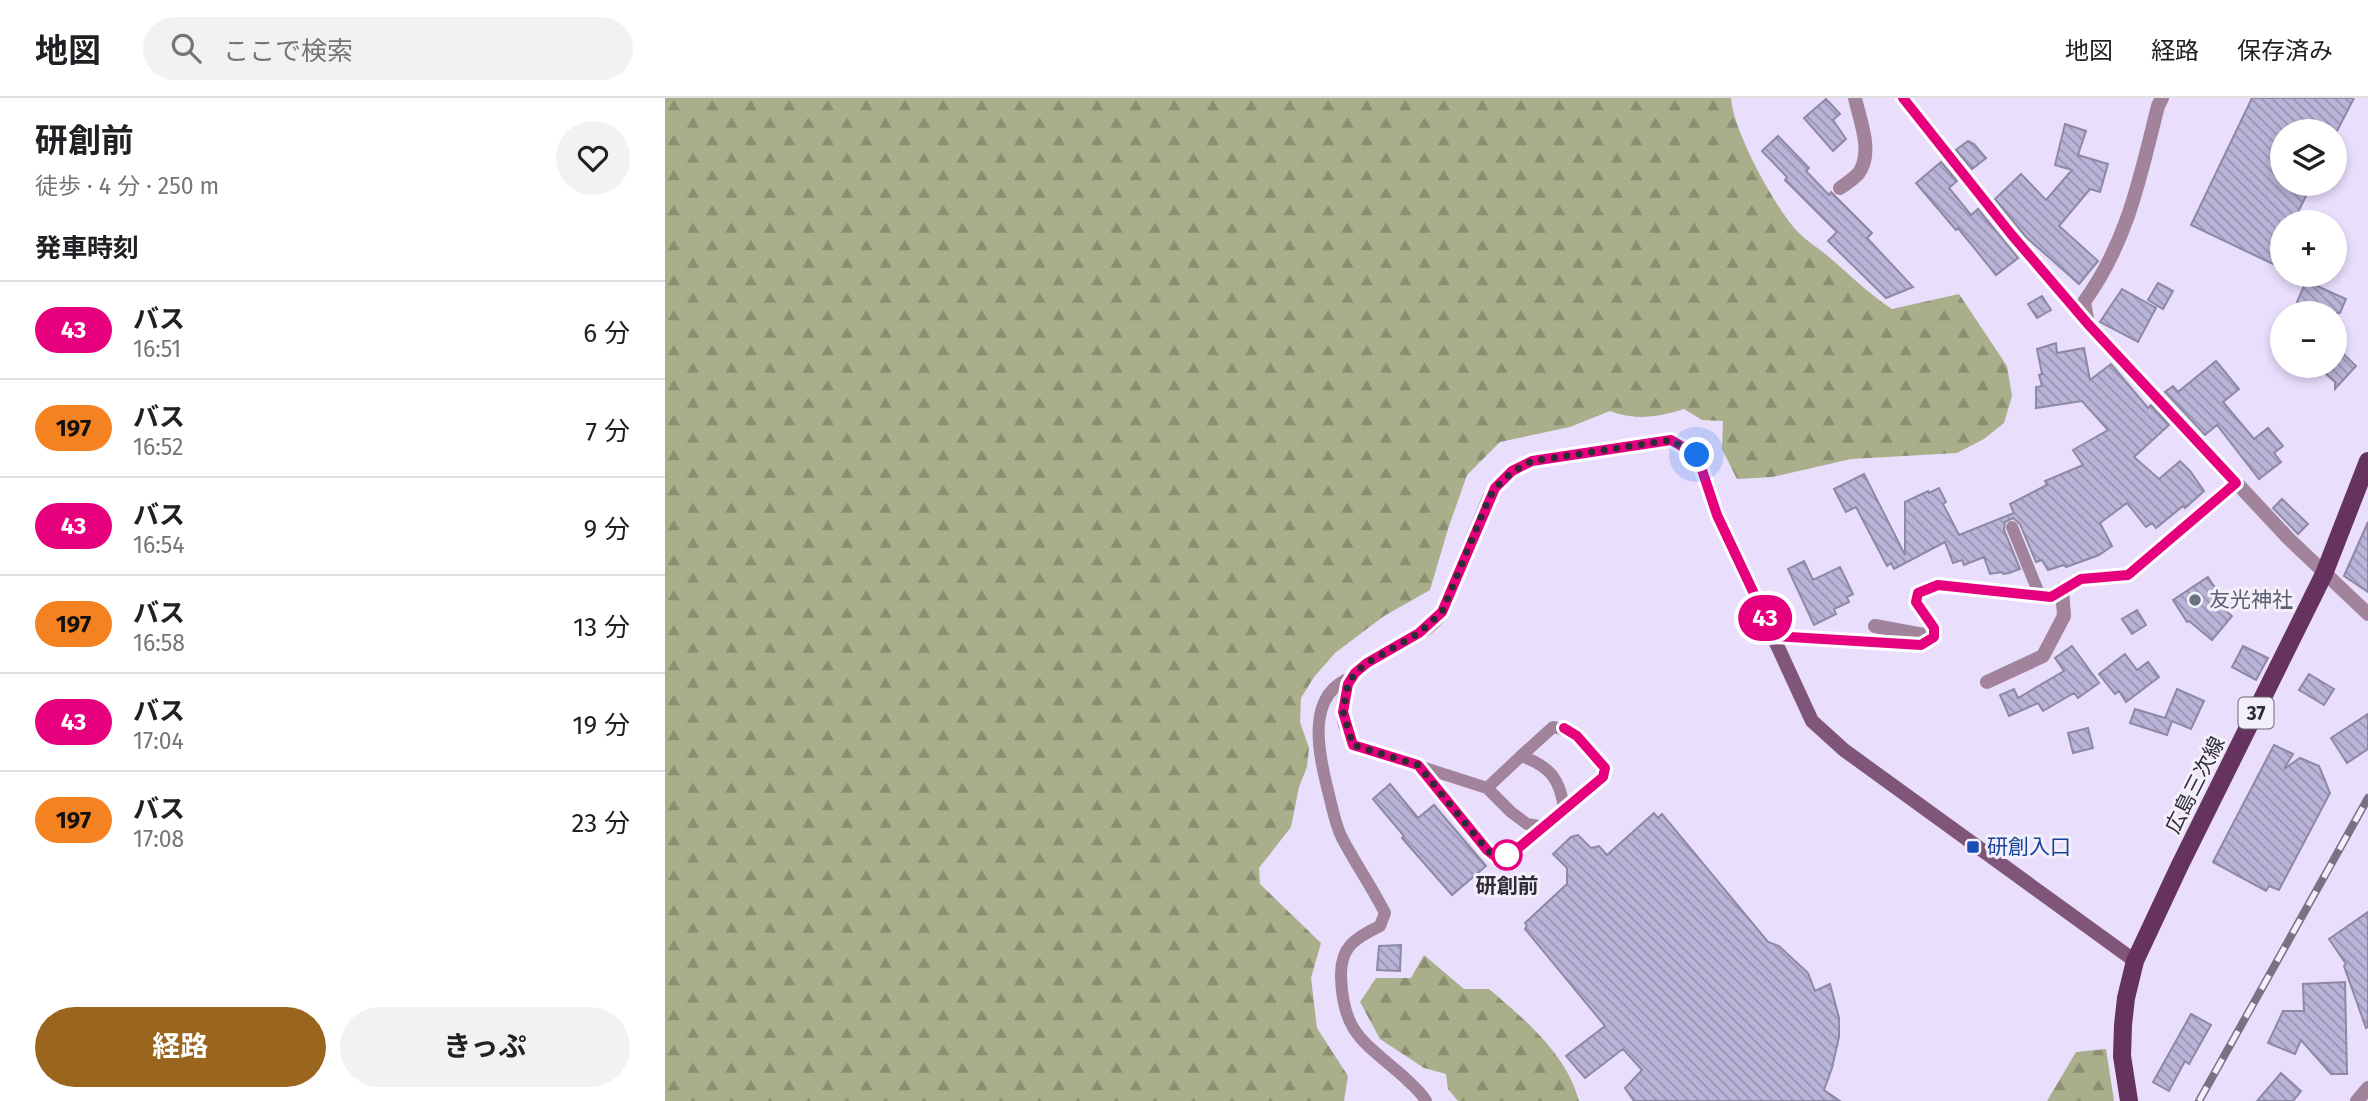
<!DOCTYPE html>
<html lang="ja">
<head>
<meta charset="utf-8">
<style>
  body { margin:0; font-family:"Fira Sans","Noto Sans JP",sans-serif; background:#f2f2f2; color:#202124; height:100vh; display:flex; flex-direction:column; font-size:26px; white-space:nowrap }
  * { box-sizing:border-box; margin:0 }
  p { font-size:23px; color:#757577 }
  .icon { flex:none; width:38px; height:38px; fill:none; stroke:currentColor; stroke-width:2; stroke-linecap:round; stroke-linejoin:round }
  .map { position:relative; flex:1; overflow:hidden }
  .panel { display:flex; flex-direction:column; background:#fff; width:665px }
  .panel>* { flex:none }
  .badge { padding:0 14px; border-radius:23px; font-size:24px; line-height:46px }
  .fabs { position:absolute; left:1605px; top:21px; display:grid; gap:14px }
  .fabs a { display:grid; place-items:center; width:77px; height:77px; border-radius:50%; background:#fff; box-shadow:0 4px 10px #0003; font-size:35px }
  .you { position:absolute; width:35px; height:35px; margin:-18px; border:5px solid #fff; border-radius:50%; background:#1a73e8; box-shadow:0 0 0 10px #1a73e833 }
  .map>.badge { position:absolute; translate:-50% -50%; box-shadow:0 0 0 4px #fff }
  h2 { padding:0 35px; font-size:26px; line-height:63px }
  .round { display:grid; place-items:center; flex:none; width:74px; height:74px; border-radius:37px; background:#f2f2f2 }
  .headline { display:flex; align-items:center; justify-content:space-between; height:119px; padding:0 35px }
  h1 { font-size:33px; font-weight:700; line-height:52px }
  .primary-button { display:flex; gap:14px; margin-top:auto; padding:14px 35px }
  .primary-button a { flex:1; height:80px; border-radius:42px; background:#9a661d; color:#fff; font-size:28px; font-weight:700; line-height:80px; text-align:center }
  .primary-button a+a { background:#f2f2f2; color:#202124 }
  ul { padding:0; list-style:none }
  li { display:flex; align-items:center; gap:21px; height:98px; padding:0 35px; border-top:2px solid #e0e0e0 }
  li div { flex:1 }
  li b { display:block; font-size:26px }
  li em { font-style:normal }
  li .badge { min-width:77px; font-weight:700; text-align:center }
  header { display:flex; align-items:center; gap:42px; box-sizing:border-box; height:98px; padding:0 35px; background:#fff; border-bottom:2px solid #e0e0e0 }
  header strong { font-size:33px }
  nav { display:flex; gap:38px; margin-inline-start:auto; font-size:24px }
  .search { width:490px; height:63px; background:#f2f2f2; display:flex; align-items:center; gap:18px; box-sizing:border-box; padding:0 24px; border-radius:38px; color:#757577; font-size:26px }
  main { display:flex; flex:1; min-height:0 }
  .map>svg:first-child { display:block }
  .forest { fill:url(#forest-firs) }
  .building { fill:url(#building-back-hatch); stroke:#8d89a5; stroke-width:2 }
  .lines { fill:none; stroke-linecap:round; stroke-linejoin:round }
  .lane { stroke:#a1839b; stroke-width:12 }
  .street { stroke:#a1839b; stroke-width:14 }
  .secondary { stroke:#7f5578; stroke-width:14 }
  .primary { stroke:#66335f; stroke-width:18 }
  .rail-casing { stroke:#787284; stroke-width:8 }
  .rail { stroke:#f3effb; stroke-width:5; stroke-dasharray:16; stroke-linecap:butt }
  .line-casing { stroke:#fff; stroke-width:16 }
  .line { stroke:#e6007e; stroke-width:10 }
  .walk { stroke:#302c37; stroke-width:7; stroke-dasharray:0 12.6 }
  .worship-dot { fill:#6b7280; stroke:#f3effb; stroke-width:2.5 }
  .transit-dot { fill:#1a4fb4; stroke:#f3effb; stroke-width:2.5 }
  .stop-dot { fill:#fff; stroke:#e6007e; stroke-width:3.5 }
  .labels { text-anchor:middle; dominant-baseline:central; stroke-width:6; stroke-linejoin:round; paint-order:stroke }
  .shield { fill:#f3effb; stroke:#6a6672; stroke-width:2 }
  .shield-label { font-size:19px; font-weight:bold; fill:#302c37 }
  .worship-label { font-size:21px; fill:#5b616d; stroke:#f3effb; text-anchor:start }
  .street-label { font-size:21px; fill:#302c37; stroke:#f3effb }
  .transit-label { font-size:21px; fill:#164399; stroke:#f3effb; text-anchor:start }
  .stop-label { font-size:21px; font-weight:bold; fill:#302c37; stroke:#f3effb }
</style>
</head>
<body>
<header>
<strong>地図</strong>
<div class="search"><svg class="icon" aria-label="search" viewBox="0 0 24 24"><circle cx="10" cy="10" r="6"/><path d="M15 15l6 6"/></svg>ここで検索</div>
<nav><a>地図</a><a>経路</a><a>保存済み</a></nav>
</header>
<main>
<section class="panel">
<div class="headline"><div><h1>研創前</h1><p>徒歩 · 4 分 · 250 m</p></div><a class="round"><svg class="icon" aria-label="heart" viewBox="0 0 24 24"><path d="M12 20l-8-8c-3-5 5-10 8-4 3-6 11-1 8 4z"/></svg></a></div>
<h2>発車時刻</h2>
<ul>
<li><span class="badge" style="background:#e6007e;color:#fff">43</span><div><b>バス</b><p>16:51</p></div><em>6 分</em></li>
<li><span class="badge" style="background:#f58220;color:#111">197</span><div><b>バス</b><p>16:52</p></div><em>7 分</em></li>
<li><span class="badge" style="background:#e6007e;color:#fff">43</span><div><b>バス</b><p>16:54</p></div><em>9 分</em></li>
<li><span class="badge" style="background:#f58220;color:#111">197</span><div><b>バス</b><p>16:58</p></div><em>13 分</em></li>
<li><span class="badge" style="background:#e6007e;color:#fff">43</span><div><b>バス</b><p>17:04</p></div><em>19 分</em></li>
<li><span class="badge" style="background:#f58220;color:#111">197</span><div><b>バス</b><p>17:08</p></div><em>23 分</em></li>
</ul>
<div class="primary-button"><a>経路</a><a>きっぷ</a></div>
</section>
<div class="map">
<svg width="1703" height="1003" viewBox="0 0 1703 1003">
  <defs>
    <pattern id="forest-firs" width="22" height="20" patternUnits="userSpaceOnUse" patternTransform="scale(1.75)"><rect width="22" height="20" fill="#a9af8b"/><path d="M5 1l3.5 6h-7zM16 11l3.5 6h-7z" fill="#8a8f72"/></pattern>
    <pattern id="building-back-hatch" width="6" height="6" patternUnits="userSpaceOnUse" patternTransform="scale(1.75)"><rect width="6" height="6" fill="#b9b4d8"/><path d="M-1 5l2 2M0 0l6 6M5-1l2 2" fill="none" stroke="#9793b0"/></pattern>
  </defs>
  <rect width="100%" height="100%" fill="#e9defc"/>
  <path class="forest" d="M0 0H1066C1068 33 1111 112 1134 135 1143 144 1155 151 1164 159 1185 177 1204 196 1227 211L1294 196 1342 268 1347 298 1339 325 1319 341 1292 355 1186 361 1107 379 1072 381 1057 351 1058 323 1037 322 1019 311C993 319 971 323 945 313L905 329 835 344 802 377 783 431 765 492 719 518 670 555 649 579 636 600 635 624 644 650 642 669 634 689 626 729 594 770 595 786 656 845 646 880 652 930 683 978 679 1003H0Z
    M759 857 799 891H824C860 922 901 955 914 1003H793L783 991 781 976 759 970 715 941 695 904 711 880H746Z
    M1441 951 1449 1003H1382L1411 954Z"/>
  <path class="building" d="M1587 0H1689L1672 33H1617V86H1647L1628 124H1617V148L1608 166 1526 127Z
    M1161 1 1175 16 1168 22 1181 41 1168 53 1139 20Z
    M1400 26 1421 33 1413 57 1443 66 1435 94 1425 91 1394 128 1433 163 1414 186 1361 139 1330 101 1356 76 1381 102 1407 72 1390 67Z
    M1113 38 1144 70 1141 73 1164 97 1166 94 1207 135 1202 140 1248 189 1221 200 1163 143 1172 134 1120 82 1122 79 1097 53Z
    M1303 43 1309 46 1321 60 1307 71 1291 52Z
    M1276 64 1292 83 1284 90 1306 117 1313 111 1353 160 1331 177 1293 130 1291 132 1251 85Z
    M1641 183 1681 201 1675 215H1656L1632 204Z
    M1493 185 1508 193 1498 211 1483 202Z
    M1457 191 1491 210 1473 244 1435 224Z
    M1377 198 1386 212 1372 220 1363 206Z
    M1391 245 1392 255 1419 250 1425 282 1446 266 1483 310 1486 307 1504 327 1469 359 1494 381 1515 363 1525 373 1539 393 1520 410 1518 408 1491 430 1487 425 1481 429 1462 405 1435 425 1447 448 1434 457 1401 469 1399 467 1383 472 1377 462 1371 464 1355 426 1348 420 1340 424 1339 432 1355 471 1344 475 1338 476 1337 474 1325 476 1319 459 1299 467 1297 462 1288 465 1280 444 1229 471 1226 465 1222 468 1191 409 1181 414 1169 391 1199 376 1240 457V404L1263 393 1264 395 1274 390 1281 404 1278 406 1294 437 1349 415 1345 406 1382 387 1380 383 1418 367 1408 352 1443 332 1417 303 1371 310V289L1377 288 1374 277 1377 276 1372 251Z
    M1670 248 1691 268 1670 291V284L1652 268H1670Z
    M1551 263 1574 291 1558 304 1589 341 1603 330 1618 348 1609 355 1616 364 1594 381 1552 327 1540 337 1500 294 1508 288 1513 294Z
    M1617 401 1643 426 1633 436 1608 410Z
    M1703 424V494L1679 478Z
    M1139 463 1148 482 1175 469 1188 496 1182 499 1184 504 1169 511 1171 516 1149 527 1123 471Z
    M1543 479 1558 502 1552 505 1567 518 1547 542 1524 523 1522 524 1508 502Z
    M1472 512 1481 527 1467 536 1457 521Z
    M1407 548 1434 585 1413 600 1409 595 1378 613 1373 605 1344 618 1335 597 1349 591 1353 600 1399 573 1390 560Z
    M1578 548 1603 560 1591 582 1567 569Z
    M1460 556 1472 572 1483 564 1494 579 1461 604 1454 593 1450 596 1434 576Z
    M1644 576 1669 591 1659 607 1634 592Z
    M1512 591 1539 603 1526 631 1507 623 1502 637 1465 625 1470 611 1500 620Z
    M1703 616V651L1682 665 1666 640Z
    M1423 630 1428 650 1408 655 1403 635Z
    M1609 647 1628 656 1619 671 1635 660 1654 668 1665 695 1614 792 1604 788 1601 793 1548 764Z
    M725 686 753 720 769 707 821 768 787 797 737 740 739 738 708 701Z
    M989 715 993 720 997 716 1103 844 1114 848 1143 875 1150 893 1165 886 1174 920V939L1167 970 1159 992 1175 1003H969L960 990 977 972 958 951 920 980 901 958 940 928 860 831 862 827 860 825 902 786V770L888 756 906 739 913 737 926 750 934 748 942 757Z
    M1703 814V929L1701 930 1679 868 1681 866 1664 841Z
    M736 847 735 873 712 872 714 848Z
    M1680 884 1682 976H1666L1636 942 1630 956 1603 945 1618 913H1639L1638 886Z
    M1526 916 1546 927 1524 966 1520 963 1504 993 1488 984Z
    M1616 975 1636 993 1628 1003H1592Z"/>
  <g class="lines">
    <path class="lane" d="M1347 429 1375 498
      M688 579C639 595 654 657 663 693 667 708 670 726 677 740 690 765 707 789 720 815L715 828C690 840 675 849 676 879 678 937 700 944 739 979 747 987 756 994 761 1003
      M680 627 688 647 822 690 846 714 862 726 880 729
      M753 667 822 752 831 759 845 757 938 679 940 670C924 652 912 632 888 629L856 658
      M822 690 856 658C885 668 896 682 899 712"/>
    <path class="street" d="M1238 0 1346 137 1423 226 1624 441 1703 516
      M1175 90C1181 86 1188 81 1193 76 1209 55 1195 23 1190 0
      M1422 221 1419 204C1463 143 1475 79 1493 8L1497 0
      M1210 528 1269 539
      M1109 538 1256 547 1269 539V530L1251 504 1253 495 1273 487 1386 499 1415 481 1463 477 1571 385
      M1322 584 1378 558 1399 518 1397 491
      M680 627C666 548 746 561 777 514 783 504 787 491 791 480 802 453 813 427 824 400 834 383 849 371 867 363L1006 343 1032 357
      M1692 1003 1703 990"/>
    <path class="secondary" d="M1032 357 1052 417 1147 623 1179 652 1470 863"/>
    <path class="primary" d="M1464 1003 1457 958 1458 927 1461 900 1470 863 1514 769 1659 476 1703 363"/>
    <defs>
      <path id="rail" d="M1534 1003 1703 700"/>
    </defs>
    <use href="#rail" class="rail-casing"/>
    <use href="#rail" class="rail"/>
  </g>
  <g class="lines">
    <defs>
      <path id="line" d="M899 630 912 638 940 670 938 679 845 757 831 759 822 752 753 667 688 647 678 614 683 586 690 575 702 565 754 535 777 514 830 390 847 373 867 363 1006 342 1032 357 1052 417 1109 538 1256 547 1269 539V530L1251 504 1253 495 1273 487 1386 499 1416 481 1463 477 1571 385 1423 226 1346 136 1238 0"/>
    </defs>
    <use href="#line" class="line-casing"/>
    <use href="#line" class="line"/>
    <path class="walk" d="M842 757H845L831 759 822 752 753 667 688 647 678 614 683 586 690 575 702 565 754 535 777 514 824 400C834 383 849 371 867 363L1006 342 1032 357"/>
  </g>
  <circle class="worship-dot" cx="1530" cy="502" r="7"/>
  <rect class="transit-dot" x="1301" y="742" width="14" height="14" rx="3.5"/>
  <circle class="stop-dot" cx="842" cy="757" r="14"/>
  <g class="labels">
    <rect class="shield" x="1573.5" y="599.5" width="35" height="31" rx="5"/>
    <g class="shield-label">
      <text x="1591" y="615">37</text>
    </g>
    <g class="worship-label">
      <text x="1544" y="502">友光神社</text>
    </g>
    <g class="street-label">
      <text transform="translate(1530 687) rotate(-63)">広島三次線</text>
    </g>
    <g class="transit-label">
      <text x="1322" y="749">研創入口</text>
    </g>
    <g class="stop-label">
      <text x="842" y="788">研創前</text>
    </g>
  </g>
</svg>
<div class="fabs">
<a><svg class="icon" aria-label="layers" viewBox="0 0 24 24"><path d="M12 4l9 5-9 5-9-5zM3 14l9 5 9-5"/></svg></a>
<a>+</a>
<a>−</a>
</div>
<div class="you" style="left:1032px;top:357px"></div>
<b class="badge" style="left:1100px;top:520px;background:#e6007e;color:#fff">43</b>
</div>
</main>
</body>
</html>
